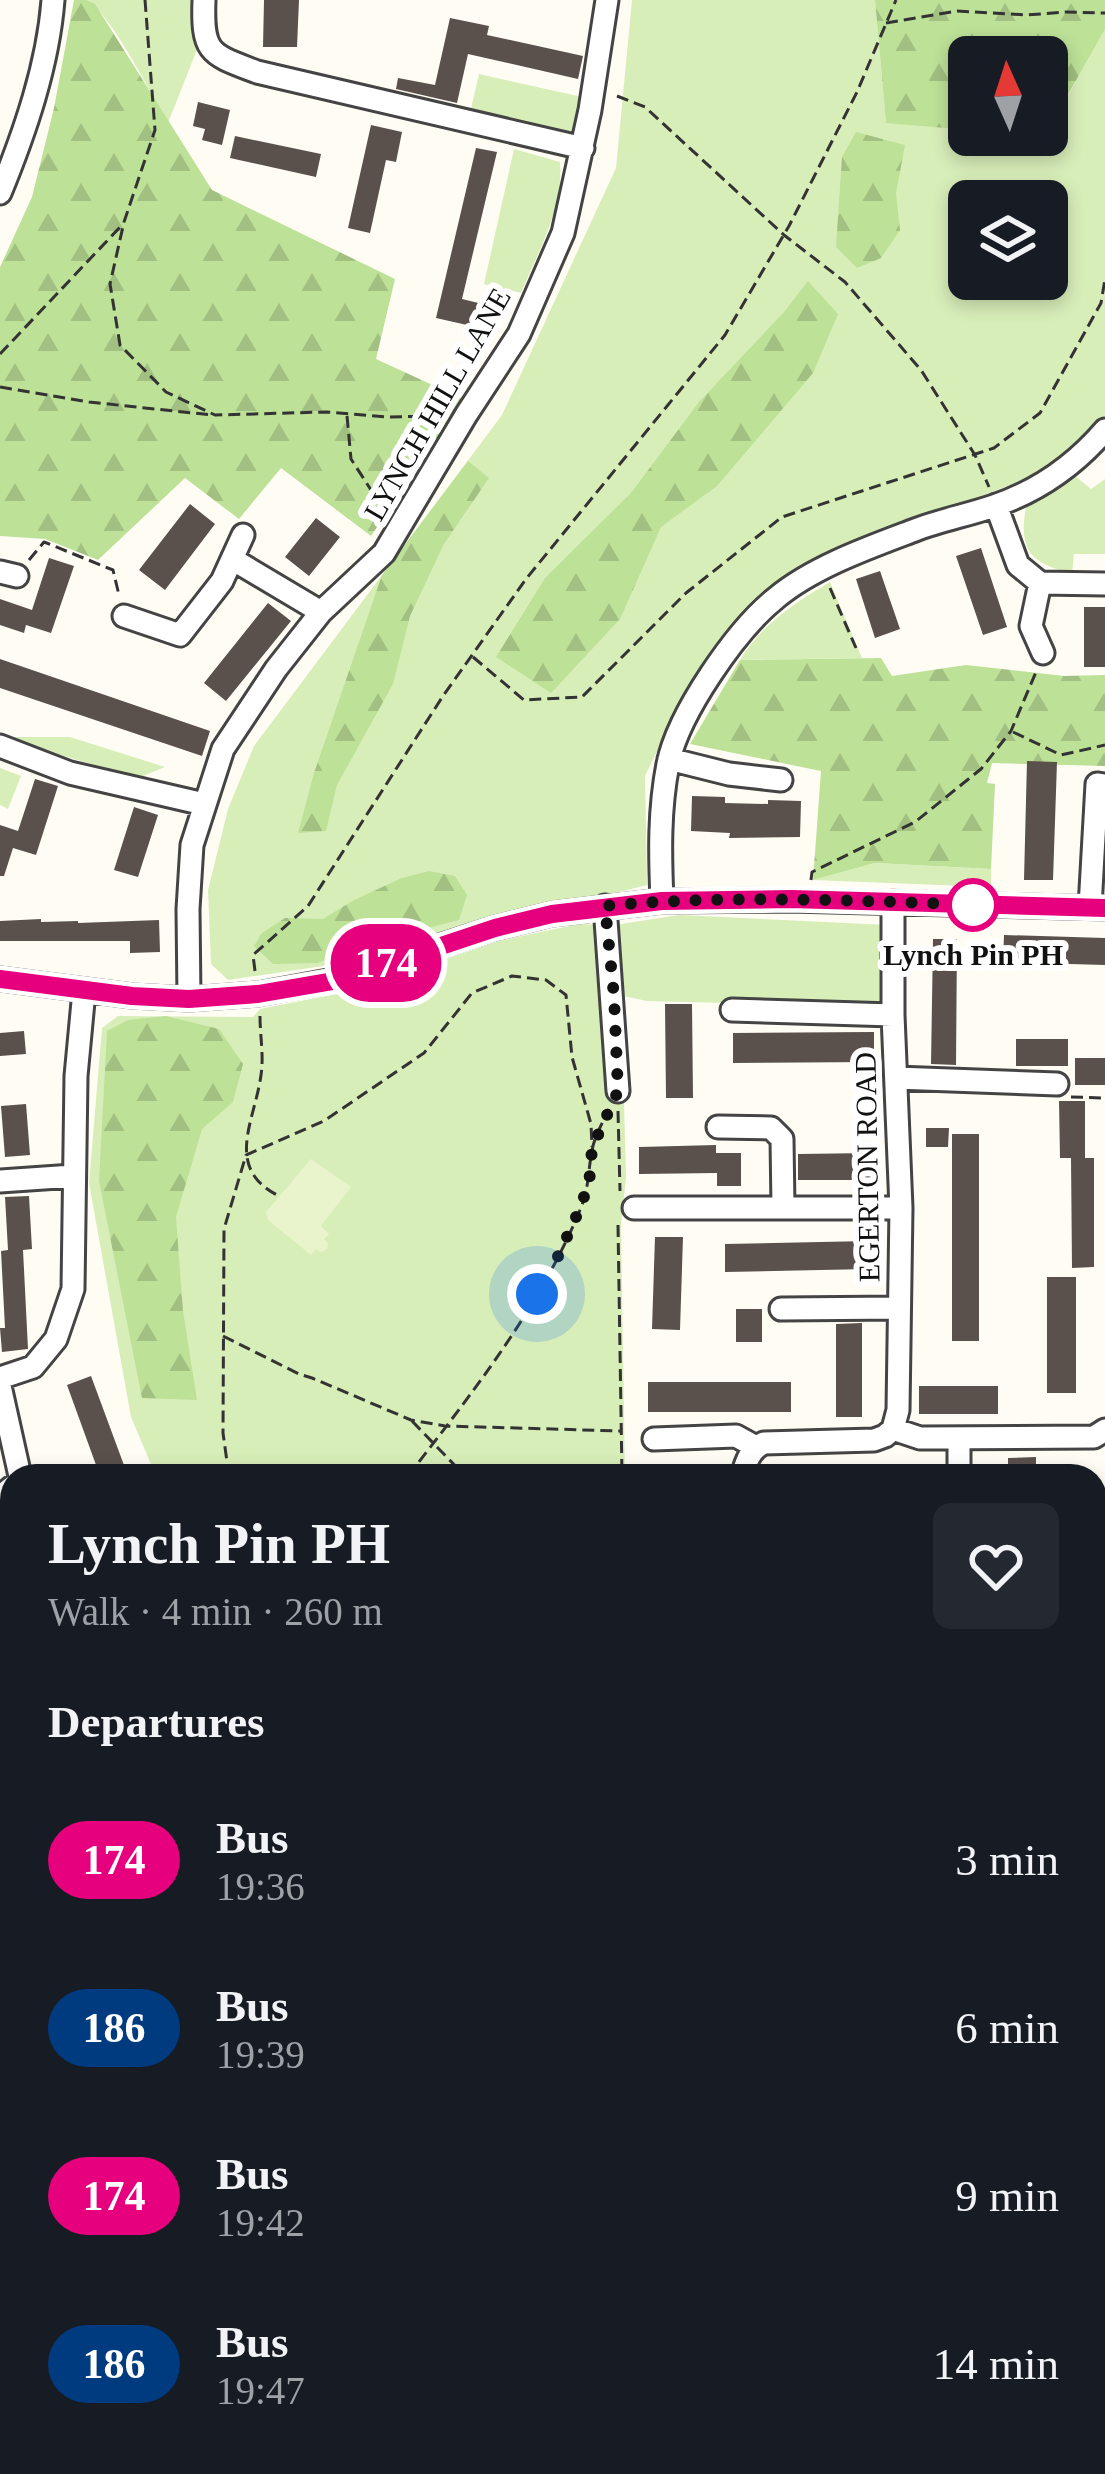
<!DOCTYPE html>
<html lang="en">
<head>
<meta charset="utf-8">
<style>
  body { margin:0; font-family:"Times New Roman",serif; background:#242831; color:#f1f3f6; height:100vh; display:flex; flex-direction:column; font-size:45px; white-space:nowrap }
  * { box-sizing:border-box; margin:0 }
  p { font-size:39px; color:#9ea1a6 }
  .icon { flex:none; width:66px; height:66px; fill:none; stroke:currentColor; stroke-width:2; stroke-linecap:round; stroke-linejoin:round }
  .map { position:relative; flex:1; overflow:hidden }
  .details { position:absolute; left:0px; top:1464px; width:1107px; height:1011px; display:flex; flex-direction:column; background:#171b24; border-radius:36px 36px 0 0; box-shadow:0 6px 18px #0003 }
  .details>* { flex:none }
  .badge { padding:0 24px; border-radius:39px; font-size:42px; line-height:78px }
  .needle { width:78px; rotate:357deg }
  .buttons { position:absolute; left:948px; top:36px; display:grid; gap:24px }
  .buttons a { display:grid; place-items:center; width:120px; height:120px; border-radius:18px; background:#171b24; box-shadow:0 6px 18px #0003; font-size:60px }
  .you { position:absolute; width:60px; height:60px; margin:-30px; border:9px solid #fff; border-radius:50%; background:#1a73e8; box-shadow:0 0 0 18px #1a73e833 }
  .map>.badge { position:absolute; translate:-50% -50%; box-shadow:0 0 0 6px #fff }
  h2 { padding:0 48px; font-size:45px; line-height:108px }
  .round { display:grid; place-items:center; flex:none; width:126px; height:126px; border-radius:18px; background:#242831 }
  .overview { display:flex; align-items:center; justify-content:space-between; height:204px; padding:0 48px }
  h1 { font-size:57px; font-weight:800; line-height:90px }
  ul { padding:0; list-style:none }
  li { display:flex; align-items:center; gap:36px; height:168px; padding:0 48px }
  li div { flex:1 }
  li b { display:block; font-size:45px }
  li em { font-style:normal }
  li .badge { min-width:132px; font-weight:700; text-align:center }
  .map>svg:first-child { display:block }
  .green { fill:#d8eeb9; fill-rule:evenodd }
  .forest { fill:url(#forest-firs) }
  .pitch { fill:#e9f4cc }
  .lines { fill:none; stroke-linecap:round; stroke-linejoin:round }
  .stream { stroke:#33a3da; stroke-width:6 }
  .building { fill:#5a504c }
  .minor-casing { stroke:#444; stroke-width:27 }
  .path { stroke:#333; stroke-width:3; stroke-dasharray:12 6; stroke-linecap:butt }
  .minor { stroke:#fff; stroke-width:21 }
  .line-casing { stroke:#fff; stroke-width:27 }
  .line { stroke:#e6007e; stroke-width:18 }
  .walk { stroke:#111; stroke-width:12; stroke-dasharray:0 21.6 }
  .stop-dot { fill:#fff; stroke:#e6007e; stroke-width:6 }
  .labels { text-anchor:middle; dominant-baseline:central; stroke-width:12; stroke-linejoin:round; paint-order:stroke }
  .street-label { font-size:30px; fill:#111; stroke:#fff }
  .stop-label { font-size:30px; font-weight:bold; fill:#111; stroke:#fff }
</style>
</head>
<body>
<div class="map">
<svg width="1105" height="2474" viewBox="0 0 1105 2474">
  <defs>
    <pattern id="forest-firs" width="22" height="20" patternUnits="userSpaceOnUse" patternTransform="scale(3)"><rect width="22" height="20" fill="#bde197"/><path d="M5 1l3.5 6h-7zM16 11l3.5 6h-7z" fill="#a1c081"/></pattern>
  </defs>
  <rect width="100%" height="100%" fill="#fffcf4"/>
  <path class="green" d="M86 0H199L198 47 168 123C152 96 111 13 86 0Z
    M632 0H875L886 122 969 130V135H1047L1105 27V415L1064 466 832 549 749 607 690 683 645 776 647 885 323 966 228 980 211 964 208 890 228 809 254 746 502 415 616 168ZM969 201H1047V279H969Z
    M479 74 582 97 571 134 470 113Z
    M514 149 560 162C564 207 538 252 521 293L484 284Z
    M1075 476 1091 489 1105 479V554H1074L1072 573C1031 564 1018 550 1026 507Z
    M830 582 862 658 740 660C760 626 797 601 830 582Z
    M0 737H70L165 767 138 778Z
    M0 768 21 776 8 809 0 805Z
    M875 863 991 869V887L813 880Z
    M679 915 887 925 888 1007 647 1001 623 996 615 925Z
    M579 924 602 925 609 1097 624 1102 626 1177 621 1225 625 1476H156L131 1417 89 1183 102 1028 118 1016 253 1017 260 1009 346 992 499 941Z
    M12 2113V2230L0 2233V2115Z
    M1095 2315 1096 2321 1105 2323V2405L1095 2403Z"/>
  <path class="forest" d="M74 0H86L95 4 212 190 395 279 376 359 463 399 371 536 281 468 239 519 185 478 98 560 45 539 0 536V267L32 197 54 108Z
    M875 0H1105V29L1047 132V57H969V130L886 123Z
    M856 132 905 145 896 193 900 230 881 258 857 268 836 247 842 157Z
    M808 281 838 314 813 373 717 486 661 527 620 619 551 693 496 657 545 578 631 493 699 402 784 312Z
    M468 461 489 478 444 544 410 616 393 684 337 785 326 831 298 833 314 773 382 575Z
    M881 658 892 676 966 665 1064 676 1105 675V766L992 763 987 783 995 784 991 869 875 863 813 880 821 771 690 744 740 660Z
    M429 871 455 876 467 895 459 920 351 948 318 963 273 964 254 946 262 933 285 918 323 919 354 900 402 878Z
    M166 1016 219 1029 243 1064 233 1102 202 1129 176 1217 183 1311 197 1400 142 1398 99 1181 107 1031 128 1020Z
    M607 2463H945V2474H602Z"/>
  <path class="pitch" d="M311 1159 351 1187 321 1226 329 1234 324 1239 328 1243 327 1249 321 1252 316 1249 311 1255 268 1220 266 1212Z"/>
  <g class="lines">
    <path class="stream" d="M888 2463V2474"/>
  </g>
  <path class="building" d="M264 0H299L297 47H263Z
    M450 18 489 26 487 35 583 56 578 79 468 54 457 103 396 89 398 78 435 85Z
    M198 102 230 110 222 145 202 140 205 129 193 126Z
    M371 125 402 132 396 162 386 160 370 233 348 228Z
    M235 136 321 154 316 177 230 158Z
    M476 148 497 152 462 299 503 309 498 332 436 318Z
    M190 504 215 524 165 590 139 570Z
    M316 518 340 537 309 576 285 557Z
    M981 548 1007 627 983 635 956 556Z
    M49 558 74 566 51 633 26 625 24 633 0 625V599L32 610Z
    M880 571 900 629 875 638 856 579Z
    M268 603 291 621 226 701 204 683Z
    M1084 607H1105V667H1084Z
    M0 659 210 731 202 756 0 688Z
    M1027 761 1057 762 1053 880H1024Z
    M35 779 58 786 36 855 13 848 4 876H0V825L18 831Z
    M692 796 725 797V803L768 804V800L801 801 800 837 729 838 730 833 691 831Z
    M134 807 158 815 138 877 114 870Z
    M41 919V922L78 921V923L159 920 160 952 130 953V941H0V921Z
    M1004 935 1105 938V965L1003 962Z
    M933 939H957L956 1065 931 1064Z
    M665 1004H692L693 1098H666Z
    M24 1031 26 1054 0 1056V1033Z
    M874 1032V1062L733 1063V1033Z
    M1016 1039H1068V1066H1016Z
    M1075 1058H1105V1085H1075Z
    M1059 1101H1085V1158H1094V1267L1072 1268 1071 1158H1060Z
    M26 1104 30 1155 5 1157 1 1106Z
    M926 1128H949L948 1147H926Z
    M952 1134H979V1341H952Z
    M716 1145V1153H741V1186H717V1173L639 1174V1147Z
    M871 1153V1180H798V1154Z
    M29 1196 32 1249 23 1250 28 1349 2 1352 0 1328H5L1 1251 8 1250 5 1197Z
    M655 1237H683L680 1330 652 1329Z
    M868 1241V1269L725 1272V1244Z
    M1047 1277H1076V1393H1047Z
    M736 1309H762V1342H736Z
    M862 1323V1417H836V1324Z
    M91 1376 128 1476H100L67 1385Z
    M648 1382H791V1412H648Z
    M919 1386H998V1414H919Z
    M1036 1457V1476H1008V1458Z"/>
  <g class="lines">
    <defs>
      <path id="minor" d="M204 0C202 54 210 54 257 72L583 148
        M0 193C25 132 48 65 53 0
        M996 505 1018 565 1040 583 1031 626 1043 653
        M232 559 321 612
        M0 572 17 576
        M1040 583 1105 584
        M124 616 180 635 222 581 243 535
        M0 746 70 773 204 804
        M669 759 729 774 781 780
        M662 901C660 854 659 810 668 764 678 714 736 630 776 598 813 567 870 547 915 530 941 520 968 515 994 506 1038 491 1075 465 1105 430
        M605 906 618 1091
        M1090 907 1097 784 1105 785
        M0 979 132 996 189 999 258 994 339 979 495 928 552 914 662 901 791 900 1105 908
        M189 999 188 909 192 845 223 749 276 669 321 612 384 553 466 415 519 334 563 233 590 110 607 0
        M732 1010 893 1015
        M896 1078 1057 1084
        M718 1127 771 1128 782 1139 783 1208
        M0 1181 73 1176
        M634 1208H901
        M781 1309 899 1308
        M0 1378 33 1367 56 1339 73 1289 76 1076 84 991
        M0 1386 20 1476
        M893 1429 898 1410 901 1208 893 1015V902
        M959 1438V1476
        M654 1439 736 1436 756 1447
        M742 1476C746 1462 750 1449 764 1443L874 1440 885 1436 893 1429 920 1438 1094 1437 1105 1430
        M0 1497 12 1487
        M0 1668H12
        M1095 1671H1105
        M0 1847 12 1846
        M1095 1906H1105
        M1095 2039 1105 2038
        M0 2100 12 2098
        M0 2240 12 2237
        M301 2463 306 2474
        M140 2474 189 2463
        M577 2474 579 2463"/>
    </defs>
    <use href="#minor" class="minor-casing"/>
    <path class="path" d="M145 0 155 130 124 222 110 284 120 345 166 392 215 415 326 412 387 417 442 416
      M886 23 957 11 1027 15 1065 12 1105 13
      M617 96 645 107 784 235 845 282 921 370 975 455 989 487
      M0 354 123 224
      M0 387 89 402 212 415
      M347 416 351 459 384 510
      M29 560 44 542 113 570 119 595
      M830 588 856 648
      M473 657 524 700 582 697 686 593 782 517 994 448 1040 413 1101 303 1105 279
      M1013 732 1061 755 1105 745
      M811 880 812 872 915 822 981 769 1011 731 1036 672
      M255 971 253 955 308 906 443 696 526 579 725 335 789 226 857 92 896 0
      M260 1016C260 1036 264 1056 261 1075 255 1121 223 1168 279 1196
      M1071 1097 1105 1098
      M618 1111 620 1191
      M618 1225 622 1476
      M223 1336 299 1374 312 1378 411 1420 445 1426 622 1431
      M412 1421 465 1476
      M229 1476 223 1433 224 1229 246 1155 324 1121 424 1053 472 993 512 976 546 980 566 995 572 1057 591 1124 592 1147
      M408 1476C473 1392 542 1305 582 1205 589 1187 588 1170 592 1151 594 1137 603 1122 609 1109
      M0 1562 12 1597
      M1095 1708H1105
      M0 1711H12
      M1095 2131H1105
      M1095 2169 1105 2163
      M648 2474 650 2463"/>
    <use href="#minor" class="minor"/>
  </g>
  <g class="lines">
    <defs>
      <path id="line" d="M0 979 132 996 189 999 258 994 339 980 495 928 552 914 662 901 791 899 1105 908"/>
    </defs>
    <use href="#line" class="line-casing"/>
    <use href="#line" class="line"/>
    <path class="walk" d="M537 1294 554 1265 582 1204 590 1175 592 1148 618 1091 614 996 605 906C730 894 857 901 982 905H973"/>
  </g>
  <circle class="stop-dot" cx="973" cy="905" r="24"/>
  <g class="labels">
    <g class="street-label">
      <text transform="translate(437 404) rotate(-60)">LYNCH HILL LANE</text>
      <text transform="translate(867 1167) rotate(-91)">EGERTON ROAD</text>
    </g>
    <g class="stop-label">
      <text x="973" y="954">Lynch Pin PH</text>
    </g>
  </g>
</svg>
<div class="buttons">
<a><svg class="needle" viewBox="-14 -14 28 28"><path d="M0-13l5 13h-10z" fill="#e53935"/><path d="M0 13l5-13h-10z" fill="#9ea1a6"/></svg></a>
<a><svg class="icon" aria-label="layers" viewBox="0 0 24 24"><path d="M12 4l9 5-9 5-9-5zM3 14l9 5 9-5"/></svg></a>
</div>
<div class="you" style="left:537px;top:1294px"></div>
<b class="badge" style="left:386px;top:963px;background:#e6007e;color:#fff">174</b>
<section class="details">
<div class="overview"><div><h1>Lynch Pin PH</h1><p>Walk · 4 min · 260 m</p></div><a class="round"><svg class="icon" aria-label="heart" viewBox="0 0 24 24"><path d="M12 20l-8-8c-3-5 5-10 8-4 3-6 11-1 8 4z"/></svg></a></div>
<h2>Departures</h2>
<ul>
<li><span class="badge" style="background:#e6007e;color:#fff">174</span><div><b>Bus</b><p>19:36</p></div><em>3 min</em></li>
<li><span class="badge" style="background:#003b80;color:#fff">186</span><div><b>Bus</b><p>19:39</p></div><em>6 min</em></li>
<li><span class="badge" style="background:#e6007e;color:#fff">174</span><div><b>Bus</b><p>19:42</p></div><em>9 min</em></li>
<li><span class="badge" style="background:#003b80;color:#fff">186</span><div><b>Bus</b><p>19:47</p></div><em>14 min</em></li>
</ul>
</section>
</div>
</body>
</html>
